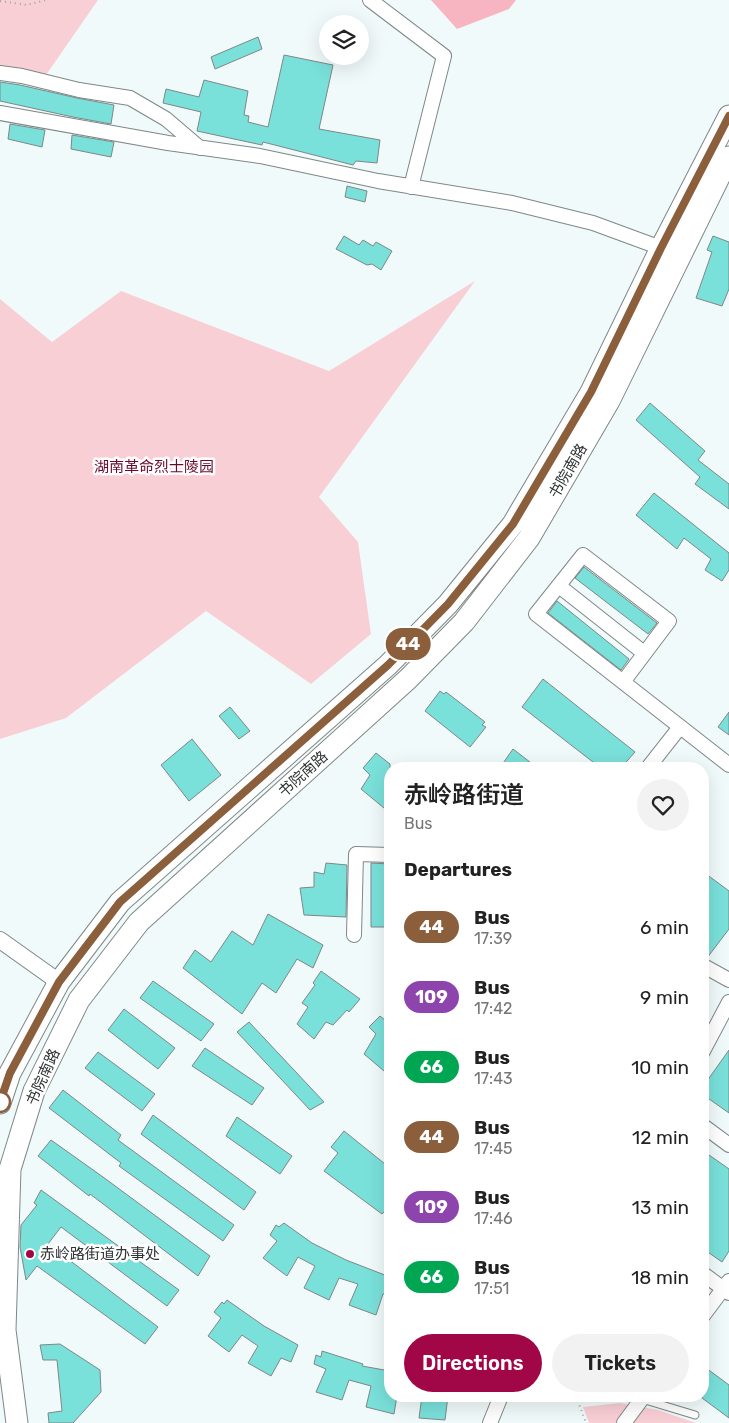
<!DOCTYPE html>
<html lang="en">
<head>
<meta charset="utf-8">
<style>
  body { margin:0; font-family:Rubik,"Noto Sans SC",sans-serif; background:#f2f2f2; color:#222; height:100vh; display:flex; flex-direction:column; font-size:19px; white-space:nowrap }
  * { box-sizing:border-box; margin:0 }
  p { font-size:16px; color:#767676 }
  .icon { flex:none; width:28px; height:28px; fill:none; stroke:currentColor; stroke-width:2; stroke-linecap:round; stroke-linejoin:round }
  .map { position:relative; flex:1; overflow:hidden }
  .sheet { position:absolute; left:384px; top:762px; width:325px; height:640px; display:flex; flex-direction:column; background:#fff; border-radius:20px; box-shadow:0 5px 20px #0002 }
  .sheet>* { flex:none }
  .badge { padding:0 10px; border-radius:16px; font-size:18px; line-height:32px }
  .buttons { position:absolute; left:319px; top:15px; display:grid; gap:10px }
  .buttons a { display:grid; place-items:center; width:50px; height:50px; border-radius:50%; background:#fff; box-shadow:0 5px 20px #0002; font-size:25px }
  .map>.badge { position:absolute; translate:-50% -50%; box-shadow:0 0 0 2px #fff }
  h2 { padding:0 20px; font-size:19px; line-height:45px }
  .round { display:grid; place-items:center; flex:none; width:52px; height:52px; border-radius:26px; background:#f2f2f2 }
  .overview { display:flex; align-items:center; justify-content:space-between; height:85px; padding:0 20px }
  h1 { font-size:24px; font-weight:600; line-height:38px }
  .primary-button { display:flex; gap:10px; margin-top:auto; padding:10px 20px }
  .primary-button a { flex:1; height:58px; border-radius:30px; background:#a10746; color:#fff; font-size:20px; font-weight:600; line-height:58px; text-align:center }
  .primary-button a+a { background:#f2f2f2; color:#222 }
  ul { padding:0; list-style:none }
  li { display:flex; align-items:center; gap:15px; height:70px; padding:0 20px }
  li div { flex:1 }
  li b { display:block; font-size:19px }
  li em { font-style:normal }
  li .badge { min-width:55px; font-weight:700; text-align:center }
  .map>svg:first-child { display:block }
  .green { fill:#f9cfd6 }
  .forest { fill:#f7b5c1 }
  .building { fill:#7ae0da; stroke:#7f8787 }
  .lines { fill:none; stroke-linecap:round; stroke-linejoin:round }
  .service-casing { stroke:#7f8787; stroke-width:9 }
  .minor-casing { stroke:#7f8787; stroke-width:16 }
  .tertiary-casing { stroke:#7f8787; stroke-width:18 }
  .primary-casing { stroke:#7f8787; stroke-width:23 }
  .path { stroke:#9da4a4; stroke-width:2; stroke-dasharray:1 4; stroke-linecap:butt }
  .service { stroke:#fff; stroke-width:7 }
  .minor { stroke:#fff; stroke-width:14 }
  .tertiary { stroke:#fff; stroke-width:16 }
  .primary { stroke:#fff; stroke-width:21 }
  .line-casing { stroke:#fff; stroke-width:11 }
  .line { stroke:#8b5e3c; stroke-width:8 }
  .stop-dot { fill:#fff; stroke:#8b5e3c; stroke-width:2.5 }
  .poi-dot { fill:#a10746; stroke:#fff; stroke-width:2 }
  .labels { text-anchor:middle; dominant-baseline:central; stroke-width:5; stroke-linejoin:round; paint-order:stroke }
  .park-label { font-size:15px; fill:#680a2c; stroke:#fff }
  .street-label { font-size:15px; fill:#303434; stroke:#fff }
  .poi-label { font-size:15px; fill:#303434; stroke:#fff; text-anchor:start }
</style>
</head>
<body>
<div class="map">
<svg width="729" height="1423" viewBox="0 0 729 1423">
  <rect width="100%" height="100%" fill="#f1fafa"/>
  <path class="green" d="M0 0H98L46 75 0 67Z
    M475 281 319 497 358 542 371 634 311 684 206 611 66 718 0 739V299L52 342 121 291 329 371Z
    M620 1403 658 1410 696 1423H589L583 1407Z"/>
  <path class="forest" d="M431 0H516L509 9 457 29Z"/>
  <path class="building" d="M258 37 262 49 215 69 211 57Z
    M284 55 333 65 319 129 380 140 377 163 356 161 353 165 263 142 262 145 197 131 201 112 163 103 166 89 199 97 204 80 248 91 244 115 249 116 248 122 268 127Z
    M0 82 20 85 77 98 114 105 111 124 73 117 0 101Z
    M10 124 45 130 42 147 8 139Z
    M72 135 114 142 111 157 71 149Z
    M347 186 367 191 365 202 345 197Z
    M344 236 359 245 363 240 373 246 376 242 392 251 381 270 372 264 367 265 336 249Z
    M713 236 729 242V289L722 306 696 298 712 252 707 250Z
    M650 403 705 451 698 460 729 484V509L695 484 700 477 636 420Z
    M654 493 729 553V570L722 581 705 570 711 559 684 538 677 549 636 515Z
    M584 567 657 623 648 634 575 578Z
    M557 601 629 659 621 670 548 613Z
    M543 679 635 752 620 769H602L522 707Z
    M440 691 444 694 446 692 485 722 482 725 486 727 470 747 425 711Z
    M230 707 250 731 239 739 219 716Z
    M729 712V735L718 727Z
    M192 739 221 775 189 801 161 765Z
    M513 749 539 769H499Z
    M376 753 390 764V775L386 781 390 784V813L361 789 370 775 363 768Z
    M326 863 347 865 346 917 304 915 300 888 314 887V872L324 874Z
    M371 863 390 864V927H371Z
    M702 871 729 891V929L707 958 702 956Z
    M268 914 323 945 313 968 297 959 276 993 262 983 242 1014 183 968 195 950 211 962 232 931 253 945Z
    M321 971 360 999 349 1012 347 1010 333 1025 326 1022 314 1039 297 1024 308 1007 302 1003 315 985 313 983Z
    M153 981 214 1024 201 1041 140 998Z
    M124 1009 175 1048 158 1069 108 1030Z
    M380 1016 390 1024V1064L384 1071 364 1054 376 1034 369 1027Z
    M249 1022 324 1102 310 1110 237 1032Z
    M205 1048 264 1088 252 1105 192 1066Z
    M729 1050V1113L702 1094V1088Z
    M98 1052 155 1094 142 1111 85 1068Z
    M63 1090 121 1135 118 1140 234 1225 223 1241 119 1166 121 1163 49 1108Z
    M153 1115 256 1192 244 1210 141 1134Z
    M237 1117 292 1156 280 1174 226 1136Z
    M344 1131 390 1168V1205L382 1214 324 1171 338 1153 331 1147Z
    M51 1140 103 1177 210 1256 198 1276 90 1194 89 1196 38 1156Z
    M702 1150 729 1169V1251L722 1262 702 1248Z
    M41 1190 179 1290 167 1306 61 1227 48 1244 158 1327 145 1344 37 1266 26 1280 20 1247 21 1225 37 1205 34 1203Z
    M284 1223 312 1243 346 1260 390 1277V1295L383 1294 376 1315 349 1305 358 1284 339 1278 329 1300 304 1288 315 1266 298 1257 287 1276 263 1258 277 1241 270 1235 276 1225 279 1227Z
    M227 1300 264 1326 298 1345 291 1362 281 1358 271 1376 248 1363 258 1346 242 1335 229 1352 208 1336 221 1318 214 1312 222 1302 224 1304Z
    M60 1344 100 1370 101 1392 73 1423H49L48 1413 62 1411 57 1360H43L40 1345Z
    M322 1351 363 1364 362 1366 390 1371V1396H397L394 1414 366 1407 371 1386 349 1380 342 1400 316 1392 326 1369 314 1364 316 1355 321 1357Z
    M702 1365 729 1385V1418L702 1398Z
    M422 1396H448L445 1420 419 1418Z"/>
  <g class="lines">
    <defs>
      <path id="service" d="M642 1399 695 1415"/>
      <path id="minor" d="M370 0 444 56 411 187
        M0 73 22 76 79 90 130 98 166 119 200 148
        M0 113 168 143 260 156 378 181 512 203 593 223 661 248
        M559 586 644 653
        M623 682 669 621 583 555 536 614 729 765
        M647 769 680 727
        M354 935 356 854 390 855
        M702 965 729 980
        M702 1053 729 1002
        M702 1125 729 1145
        M702 1273 729 1293
        M702 1317 729 1281
        M490 1423 501 1396
        M624 1423 644 1396"/>
      <path id="tertiary" d="M0 940 59 982"/>
      <path id="primary" d="M0 1103 10 1073 59 982 120 902 388 665 448 604 513 524 591 392 661 248 729 116
        M17 1423 5 1330 10 1169 34 1091 79 1000 139 922 408 679 464 622 529 538 609 401 729 157"/>
    </defs>
    <use href="#service" class="service-casing"/>
    <use href="#minor" class="minor-casing"/>
    <use href="#tertiary" class="tertiary-casing"/>
    <use href="#primary" class="primary-casing"/>
    <path class="path" d="M0 1 27 5 46 0
      M576 1396 586 1423"/>
    <use href="#service" class="service"/>
    <use href="#minor" class="minor"/>
    <use href="#tertiary" class="tertiary"/>
    <use href="#primary" class="primary"/>
  </g>
  <g class="lines">
    <defs>
      <path id="line" d="M0 1102 10 1073 59 982 120 902 388 665 448 604 513 524 591 392 661 248 729 116"/>
    </defs>
    <use href="#line" class="line-casing"/>
    <use href="#line" class="line"/>
  </g>
  <circle class="stop-dot" cx="0" cy="1102" r="10"/>
  <circle class="poi-dot" cx="30" cy="1254" r="5"/>
  <g class="labels">
    <g class="park-label">
      <text x="154" y="467">湖南革命烈士陵园</text>
    </g>
    <g class="street-label">
      <text transform="translate(568 471) rotate(-60)">书院南路</text>
      <text transform="translate(303 774) rotate(-42)">书院南路</text>
      <text transform="translate(43 1077) rotate(-66)">书院南路</text>
    </g>
    <g class="poi-label">
      <text x="40" y="1254">赤岭路街道办事处</text>
    </g>
  </g>
</svg>
<div class="buttons">
<a><svg class="icon" aria-label="layers" viewBox="0 0 24 24"><path d="M12 4l9 5-9 5-9-5zM3 14l9 5 9-5"/></svg></a>
</div>
<b class="badge" style="left:408px;top:644px;background:#8b5e3c;color:#fff">44</b>
<section class="sheet">
<div class="overview"><div><h1>赤岭路街道</h1><p>Bus</p></div><a class="round"><svg class="icon" aria-label="heart" viewBox="0 0 24 24"><path d="M12 20l-8-8c-3-5 5-10 8-4 3-6 11-1 8 4z"/></svg></a></div>
<h2>Departures</h2>
<ul>
<li><span class="badge" style="background:#8b5e3c;color:#fff">44</span><div><b>Bus</b><p>17:39</p></div><em>6 min</em></li>
<li><span class="badge" style="background:#8e44ad;color:#fff">109</span><div><b>Bus</b><p>17:42</p></div><em>9 min</em></li>
<li><span class="badge" style="background:#00a651;color:#fff">66</span><div><b>Bus</b><p>17:43</p></div><em>10 min</em></li>
<li><span class="badge" style="background:#8b5e3c;color:#fff">44</span><div><b>Bus</b><p>17:45</p></div><em>12 min</em></li>
<li><span class="badge" style="background:#8e44ad;color:#fff">109</span><div><b>Bus</b><p>17:46</p></div><em>13 min</em></li>
<li><span class="badge" style="background:#00a651;color:#fff">66</span><div><b>Bus</b><p>17:51</p></div><em>18 min</em></li>
</ul>
<div class="primary-button"><a>Directions</a><a>Tickets</a></div>
</section>
</div>
</body>
</html>
